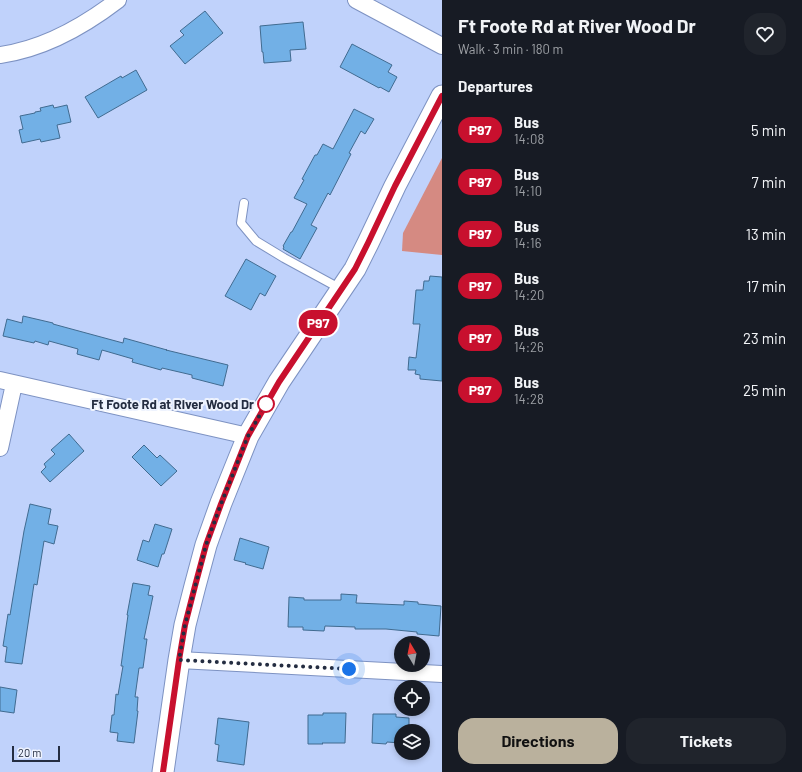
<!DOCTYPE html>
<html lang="en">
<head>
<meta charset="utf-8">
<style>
  body { margin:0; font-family:Barlow,sans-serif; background:#20242c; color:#f1f3f6; height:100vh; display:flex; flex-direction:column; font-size:15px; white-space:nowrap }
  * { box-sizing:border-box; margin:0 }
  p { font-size:13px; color:#9ea1a6 }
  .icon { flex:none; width:22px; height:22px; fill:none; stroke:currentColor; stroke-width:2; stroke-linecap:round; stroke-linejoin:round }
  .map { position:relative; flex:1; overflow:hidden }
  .panel { display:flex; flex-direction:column; background:#171b24; width:360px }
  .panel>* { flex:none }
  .badge { padding:0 8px; border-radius:13px; font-size:14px; line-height:26px }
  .needle { width:26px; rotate:350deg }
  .buttons { position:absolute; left:394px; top:636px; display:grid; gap:8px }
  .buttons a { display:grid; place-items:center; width:36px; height:36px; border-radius:50%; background:#171b24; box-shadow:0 2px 6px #0003; font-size:20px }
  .scale { position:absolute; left:12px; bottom:10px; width:48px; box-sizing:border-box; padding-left:4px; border:2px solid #242d41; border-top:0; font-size:11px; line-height:14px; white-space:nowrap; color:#242d41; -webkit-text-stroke:3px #eef3fe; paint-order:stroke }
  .you { position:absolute; width:20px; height:20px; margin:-10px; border:3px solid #fff; border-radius:50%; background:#1a73e8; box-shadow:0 0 0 6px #1a73e833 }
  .map>.badge { position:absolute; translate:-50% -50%; box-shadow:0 0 0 2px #fff }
  h2 { padding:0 16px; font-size:15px; line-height:36px }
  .round { display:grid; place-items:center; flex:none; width:42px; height:42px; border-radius:16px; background:#20242c }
  .summary { display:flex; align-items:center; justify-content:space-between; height:68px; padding:0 16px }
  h1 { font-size:19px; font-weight:700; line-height:30px }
  .primary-button { display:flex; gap:8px; margin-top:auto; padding:8px 16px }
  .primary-button a { flex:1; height:46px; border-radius:16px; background:#bab19d; color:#111; font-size:16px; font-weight:700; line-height:46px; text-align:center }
  .primary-button a+a { background:#20242c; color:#f1f3f6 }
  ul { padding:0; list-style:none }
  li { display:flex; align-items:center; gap:12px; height:52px; padding:0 16px }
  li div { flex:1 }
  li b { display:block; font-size:15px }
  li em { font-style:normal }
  li .badge { min-width:44px; font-weight:700; text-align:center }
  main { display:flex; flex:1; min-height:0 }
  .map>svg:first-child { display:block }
  .green { fill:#d58a82 }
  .building { fill:#72b0e6; stroke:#416b90 }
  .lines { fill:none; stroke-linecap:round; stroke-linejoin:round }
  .service-casing { stroke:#7d92c2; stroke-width:10 }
  .minor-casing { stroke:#7d92c2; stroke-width:18 }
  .tertiary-casing { stroke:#7d92c2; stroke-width:23 }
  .service { stroke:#fff; stroke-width:8 }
  .minor { stroke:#fff; stroke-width:16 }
  .tertiary { stroke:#fff; stroke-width:21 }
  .line-casing { stroke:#fff; stroke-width:9 }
  .line { stroke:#c8102e; stroke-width:6 }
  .walk { stroke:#242d41; stroke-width:4; stroke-dasharray:0 7.2 }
  .stop-dot { fill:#fff; stroke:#c8102e; stroke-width:2 }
  .labels { text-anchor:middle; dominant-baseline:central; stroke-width:4; stroke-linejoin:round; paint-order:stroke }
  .stop-label { font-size:13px; font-weight:bold; fill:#242d41; stroke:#eef3fe; text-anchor:end }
</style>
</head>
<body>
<main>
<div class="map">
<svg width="442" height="772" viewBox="0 0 442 772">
  <rect width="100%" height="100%" fill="#c0d2fb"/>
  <path class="green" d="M442 158V255L402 251 403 233Z"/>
  <path class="building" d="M205 11 223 33 185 64 170 46 184 35 180 31Z
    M303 22 306 49 290 50 291 61 264 63 263 52H262L260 26Z
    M352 44 392 65 388 72 397 77 389 92 380 87 379 88 340 67Z
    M136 70 147 90 98 118 85 97 121 76 122 78Z
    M53 105 54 108 67 105 71 122 57 125 60 138 41 142 40 139 22 143 19 130 23 129 20 116 35 113V112L41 111 40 108Z
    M354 109 374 119 365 134 361 131 349 153 351 154 330 195 328 193 311 225 317 228 300 259 283 249 284 247 283 246 291 232H292L307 204 294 198 304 180 302 179 315 155H317L323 144 333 149Z
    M246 259 276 276 265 296 260 293 251 310 225 296Z
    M430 276 442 277V381L420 379V375L415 374 416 370H408L409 357 416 358 420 324H413L416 290H423L424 281H429Z
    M23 316 53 323V324L123 343 124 338 167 350H166L228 365 223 386 192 378V375L162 368 161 370 132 362 133 359 102 350 99 360 77 354 78 349 49 341 48 345 35 341 34 343 3 336 7 319 22 323Z
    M69 434 84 451 50 482 41 472 46 467 44 464 55 454 51 450Z
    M144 445 157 458 160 455 177 471 161 486 132 457Z
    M30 504 51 509 48 524 58 526 54 544 44 541 37 585 34 584 22 664 5 662 7 647 3 646 8 614 10 615 24 531Z
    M155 524 172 529 164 554H162L158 567 137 560 143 540 149 542Z
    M240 538 269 547 263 569 245 564 246 563 234 560Z
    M133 583 150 586 148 595 153 596 144 639H147L143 668H139L135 697H138L137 711H138L134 743 117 741 118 733 110 732 112 715H114L116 694 118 695 123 666H121L128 615H127Z
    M341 594 357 595 356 603 404 605V601L418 602V604L441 606 439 636 417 634V632L386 629H355V627L325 626 324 631 303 630V627H288L289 597 304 598V600H341Z
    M0 687 17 690 14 713 0 711Z
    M323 713H346L345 743H322L323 744H308V715H323Z
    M373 714H396V717L409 718V731H401V743L387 742 386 744 372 743Z
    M218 718 249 722 244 765 217 761 219 745 215 744Z"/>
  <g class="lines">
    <defs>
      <path id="service" d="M244 203 241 223 256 241 284 258 341 289"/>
      <path id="minor" d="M356 0 442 46
        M0 55C44 49 84 26 118 0
        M0 380 248 436
        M0 448 14 384
        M179 660 442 674"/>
      <path id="tertiary" d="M163 772 179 660 185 625 195 586 206 545 221 503 248 436 279 382 355 269 368 243 395 186 442 96"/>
    </defs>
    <use href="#service" class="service-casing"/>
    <use href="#minor" class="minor-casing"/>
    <use href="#tertiary" class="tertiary-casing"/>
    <use href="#service" class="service"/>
    <use href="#minor" class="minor"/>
    <use href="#tertiary" class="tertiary"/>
  </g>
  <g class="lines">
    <defs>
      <path id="line" d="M163 772 179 660 185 625 195 586 206 545 221 504 248 436 279 382 355 269 368 243 395 186 442 96"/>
    </defs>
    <use href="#line" class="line-casing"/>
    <use href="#line" class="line"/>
    <path class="walk" d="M266 404 248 436 221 504 206 545 185 625 179 660 349 669"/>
  </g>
  <circle class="stop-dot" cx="266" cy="404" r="8"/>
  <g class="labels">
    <g class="stop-label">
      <text x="254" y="404">Ft Foote Rd at River Wood Dr</text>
    </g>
  </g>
</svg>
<div class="buttons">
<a><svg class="needle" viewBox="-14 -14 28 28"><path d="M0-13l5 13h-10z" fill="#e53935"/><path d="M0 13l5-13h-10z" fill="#9ea1a6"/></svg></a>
<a><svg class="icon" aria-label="locate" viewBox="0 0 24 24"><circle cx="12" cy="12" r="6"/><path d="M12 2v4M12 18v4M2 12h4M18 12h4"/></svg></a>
<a><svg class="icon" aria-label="layers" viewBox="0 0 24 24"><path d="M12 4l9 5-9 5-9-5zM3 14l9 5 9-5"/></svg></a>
</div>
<div class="scale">20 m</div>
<div class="you" style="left:349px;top:669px"></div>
<b class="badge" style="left:318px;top:323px;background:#c8102e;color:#fff">P97</b>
</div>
<section class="panel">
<div class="summary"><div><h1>Ft Foote Rd at River Wood Dr</h1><p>Walk · 3 min · 180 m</p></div><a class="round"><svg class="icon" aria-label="heart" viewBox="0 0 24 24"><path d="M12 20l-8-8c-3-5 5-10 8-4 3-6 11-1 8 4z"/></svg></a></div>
<h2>Departures</h2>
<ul>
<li><span class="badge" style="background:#c8102e;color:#fff">P97</span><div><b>Bus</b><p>14:08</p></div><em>5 min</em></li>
<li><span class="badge" style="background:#c8102e;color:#fff">P97</span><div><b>Bus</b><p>14:10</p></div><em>7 min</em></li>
<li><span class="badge" style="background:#c8102e;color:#fff">P97</span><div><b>Bus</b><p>14:16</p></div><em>13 min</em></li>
<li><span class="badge" style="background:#c8102e;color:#fff">P97</span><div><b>Bus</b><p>14:20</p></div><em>17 min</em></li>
<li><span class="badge" style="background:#c8102e;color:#fff">P97</span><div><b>Bus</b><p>14:26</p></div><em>23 min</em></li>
<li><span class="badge" style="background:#c8102e;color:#fff">P97</span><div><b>Bus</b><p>14:28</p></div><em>25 min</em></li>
</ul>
<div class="primary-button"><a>Directions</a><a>Tickets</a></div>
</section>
</main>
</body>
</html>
